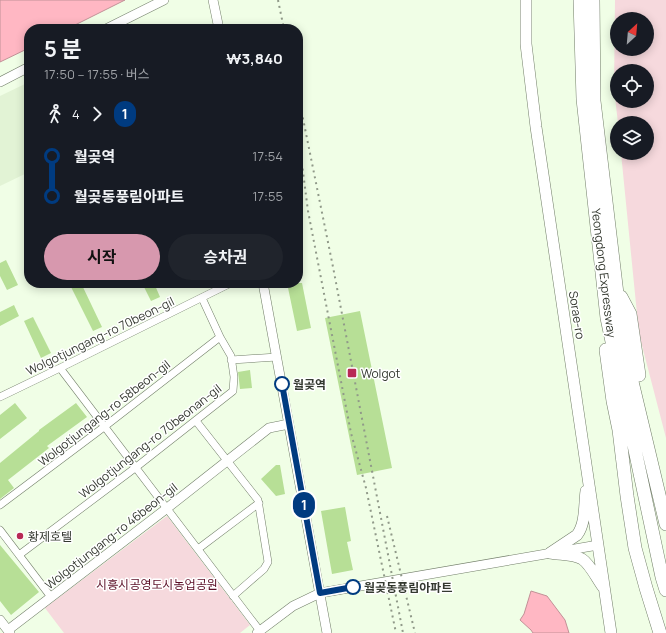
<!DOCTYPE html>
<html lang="ko">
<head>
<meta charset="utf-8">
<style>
  body { margin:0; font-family:Manrope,"Noto Sans KR",sans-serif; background:#20242c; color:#f1f3f6; height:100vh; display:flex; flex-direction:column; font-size:15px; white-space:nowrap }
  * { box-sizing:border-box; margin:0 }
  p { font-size:13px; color:#9ea1a6 }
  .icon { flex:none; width:22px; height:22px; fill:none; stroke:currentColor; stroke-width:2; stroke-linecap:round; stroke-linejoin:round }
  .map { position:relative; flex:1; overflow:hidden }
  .details { position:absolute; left:24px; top:24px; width:279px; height:264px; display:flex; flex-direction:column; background:#171b24; border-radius:16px; box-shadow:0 2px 10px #0003 }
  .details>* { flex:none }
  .badge { padding:0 8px; border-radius:13px; font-size:14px; line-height:26px }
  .needle { width:26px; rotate:26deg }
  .fabs { position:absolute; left:610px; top:12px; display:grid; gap:8px }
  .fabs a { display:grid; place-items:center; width:44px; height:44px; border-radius:50%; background:#171b24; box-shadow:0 2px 10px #0003; font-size:20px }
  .map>.badge { position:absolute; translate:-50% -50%; box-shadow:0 0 0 2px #fff }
  .legs { display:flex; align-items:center; gap:6px; height:44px; padding:0 20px; font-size:13px }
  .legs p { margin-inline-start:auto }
  .headline { display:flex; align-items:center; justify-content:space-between; height:68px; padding:0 20px }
  h1 { font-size:22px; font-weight:700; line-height:30px }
  .primary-button { display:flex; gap:8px; margin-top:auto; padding:8px 20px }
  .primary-button a { flex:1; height:46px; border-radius:24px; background:#d798ae; color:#111; font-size:16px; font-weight:700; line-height:46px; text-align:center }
  .primary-button a+a { background:#20242c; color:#f1f3f6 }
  ul { padding:0 20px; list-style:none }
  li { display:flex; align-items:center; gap:14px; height:40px; font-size:15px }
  li i { display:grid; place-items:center; width:6px; height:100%; margin:0 5px; background:currentColor }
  li i::after { content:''; width:10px; height:10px; margin:-5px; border:3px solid; border-radius:50%; background:#171b24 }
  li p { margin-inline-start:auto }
  li:first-child i { background:linear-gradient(#0000 50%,currentColor 0) }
  li:last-child i { background:linear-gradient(currentColor 50%,#0000 0) }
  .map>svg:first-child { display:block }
  .built { fill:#e2f3d5 }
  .green { fill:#f6d9dd; fill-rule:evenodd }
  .water { fill:#ffb7c3; stroke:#c29197 }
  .building { fill:#b7df96 }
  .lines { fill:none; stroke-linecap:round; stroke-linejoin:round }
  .minor-casing { stroke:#727e69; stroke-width:8 }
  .tertiary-casing { stroke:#727e69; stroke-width:10 }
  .primary-casing { stroke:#727e69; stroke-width:12 }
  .motorway-casing { stroke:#727e69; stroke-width:14 }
  .minor { stroke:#fff; stroke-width:7 }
  .tertiary { stroke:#fff; stroke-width:9 }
  .primary { stroke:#fff; stroke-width:11 }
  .motorway { stroke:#fff; stroke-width:13 }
  .rail { stroke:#909989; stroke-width:2; stroke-dasharray:2 4; stroke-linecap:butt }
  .line-1-casing { stroke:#fff; stroke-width:9 }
  .line-1 { stroke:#003b80; stroke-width:6 }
  .poi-dot { fill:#b82955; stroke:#fff; stroke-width:1.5 }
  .stop-1-dot { fill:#fff; stroke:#003b80; stroke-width:2 }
  .labels { text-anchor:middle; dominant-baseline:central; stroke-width:3; stroke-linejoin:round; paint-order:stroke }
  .street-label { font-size:12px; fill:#343930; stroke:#fff }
  .poi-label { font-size:12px; fill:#343930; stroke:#fff; text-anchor:start }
  .stop-label { font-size:12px; font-weight:bold; fill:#343930; stroke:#fff; text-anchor:start }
  .park-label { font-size:12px; fill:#5a0d25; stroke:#fff }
</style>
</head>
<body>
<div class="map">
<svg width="666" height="633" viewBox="0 0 666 633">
  <rect width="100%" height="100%" fill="#f0fee6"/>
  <path class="built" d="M29 82V172L0 186V96Z"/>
  <path class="green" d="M615 0H666V438L639 334 621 153H647V123H618L614 89ZM617 19H647V49H617ZM617 71H647V101H617Z
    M167 516 250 625 240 633H64L45 608Z"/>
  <path class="water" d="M0 0H125L67 29H29V48L0 62Z
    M531 591 547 596 565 620 569 633H533L531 630 520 620 524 614Z"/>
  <path class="building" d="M6 260 18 285 7 290 0 276V263Z
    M69 283H81L102 327 93 331Z
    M142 283H154L160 297 151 301Z
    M287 283H302L311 328 297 331Z
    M14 305 19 316 0 326V312Z
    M360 311 392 468 357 475 325 318Z
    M33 317 51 353 41 358 24 321Z
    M250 370 252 388 240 389 238 372Z
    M15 403 27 418 0 439V415Z
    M76 403 87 417 47 446 49 448 8 480 14 488 0 499V463L39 431V430Z
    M276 465H280L285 494 276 496 261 479Z
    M345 507 351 541 347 542 353 570 332 574 321 511Z
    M0 545 39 592 11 615 0 601Z"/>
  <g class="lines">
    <defs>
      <path id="minor" d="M231 360 277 357
        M60 368 260 631
        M0 397 60 368 231 283
        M196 421 258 500 268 562 264 569 233 596
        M0 505 104 427 220 337
        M0 530 51 597
        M198 549 259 503
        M19 555 135 468 233 391 234 377 231 356 220 337 202 298"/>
      <path id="tertiary" d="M213 0 219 29
        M106 29 164 0
        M0 82 29 67
        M263 283 327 633
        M0 620 10 633
        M8 630 166 509 269 428 289 424
        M257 633 293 606 320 593 598 545"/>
      <path id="primary" d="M526 0V44L536 127 611 633
        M550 553 577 535C586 523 584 505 586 491
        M550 553C560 555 573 554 582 559 590 564 597 579 603 587"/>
      <path id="motorway" d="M580 0 583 99 607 318 662 577 666 590
        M593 0 594 101 623 344 666 524
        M621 297 630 314 639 375
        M606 350 613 401 619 430 627 496 635 548 646 588 660 633"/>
    </defs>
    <use href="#minor" class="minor-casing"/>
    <use href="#tertiary" class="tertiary-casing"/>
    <use href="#primary" class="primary-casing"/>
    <use href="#motorway" class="motorway-casing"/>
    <use href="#minor" class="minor"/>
    <use href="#tertiary" class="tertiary"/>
    <use href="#primary" class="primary"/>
    <use href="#motorway" class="motorway"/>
    <path class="rail" d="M278 0 284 29
      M298 94 333 267 403 633
      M298 133 308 211 351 433 366 488 396 633
      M387 516 415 633"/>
  </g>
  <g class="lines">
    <defs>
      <path id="line-1" d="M282 384 320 593 353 587"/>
    </defs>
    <use href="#line-1" class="line-1-casing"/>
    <use href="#line-1" class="line-1"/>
  </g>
  <g class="poi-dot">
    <rect x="347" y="368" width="10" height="10" rx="2"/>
    <circle cx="20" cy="536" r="4"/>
  </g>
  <g class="stop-1-dot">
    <circle cx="282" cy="384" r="7"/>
    <circle cx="353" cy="587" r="7"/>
  </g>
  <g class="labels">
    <g class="street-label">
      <text transform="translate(604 273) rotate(83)">Yeongdong Expressway</text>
      <text transform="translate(577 315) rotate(81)">Sorae-ro</text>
      <text transform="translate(100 336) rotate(-26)">Wolgotjungang-ro 70beon-gil</text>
      <text transform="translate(104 413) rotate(-38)">Wolgotjungang-ro 58beon-gil</text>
      <text transform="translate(150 441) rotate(-38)">Wolgotjungang-ro 70beonan-gil</text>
      <text transform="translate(111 536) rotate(-38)">Wolgotjungang-ro 46beon-gil</text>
    </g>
    <g class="poi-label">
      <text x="361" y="373">Wolgot</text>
      <text x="28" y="536">황제호텔</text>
    </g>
    <g class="stop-label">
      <text x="293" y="384">월곶역</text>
      <text x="364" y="587">월곶동풍림아파트</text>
    </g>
    <g class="park-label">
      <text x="157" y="584">시흥시공영도시농업공원</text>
    </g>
  </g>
</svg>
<div class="fabs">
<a><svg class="needle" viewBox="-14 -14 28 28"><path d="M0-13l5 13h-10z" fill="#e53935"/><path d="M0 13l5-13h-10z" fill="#9ea1a6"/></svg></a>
<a><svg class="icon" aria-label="locate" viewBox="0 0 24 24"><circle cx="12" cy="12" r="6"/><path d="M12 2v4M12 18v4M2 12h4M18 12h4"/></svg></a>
<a><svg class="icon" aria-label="layers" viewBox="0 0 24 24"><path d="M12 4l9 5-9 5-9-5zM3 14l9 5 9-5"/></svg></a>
</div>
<b class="badge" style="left:304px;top:505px;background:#003b80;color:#fff">1</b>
<section class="details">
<div class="headline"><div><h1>5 분</h1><p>17:50 – 17:55 · 버스</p></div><b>₩3,840</b></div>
<div class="legs"><svg class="icon" aria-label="walk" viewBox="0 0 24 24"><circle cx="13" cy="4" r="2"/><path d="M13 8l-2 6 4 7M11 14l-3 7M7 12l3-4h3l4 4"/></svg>4<svg class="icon" aria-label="forward" viewBox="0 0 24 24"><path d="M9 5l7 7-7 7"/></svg><b class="badge" style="background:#003b80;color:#fff">1</b></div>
<ul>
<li><i style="color:#003b80"></i><b>월곶역</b><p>17:54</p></li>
<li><i style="color:#003b80"></i><b>월곶동풍림아파트</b><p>17:55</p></li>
</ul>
<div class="primary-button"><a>시작</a><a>승차권</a></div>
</section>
</div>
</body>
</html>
